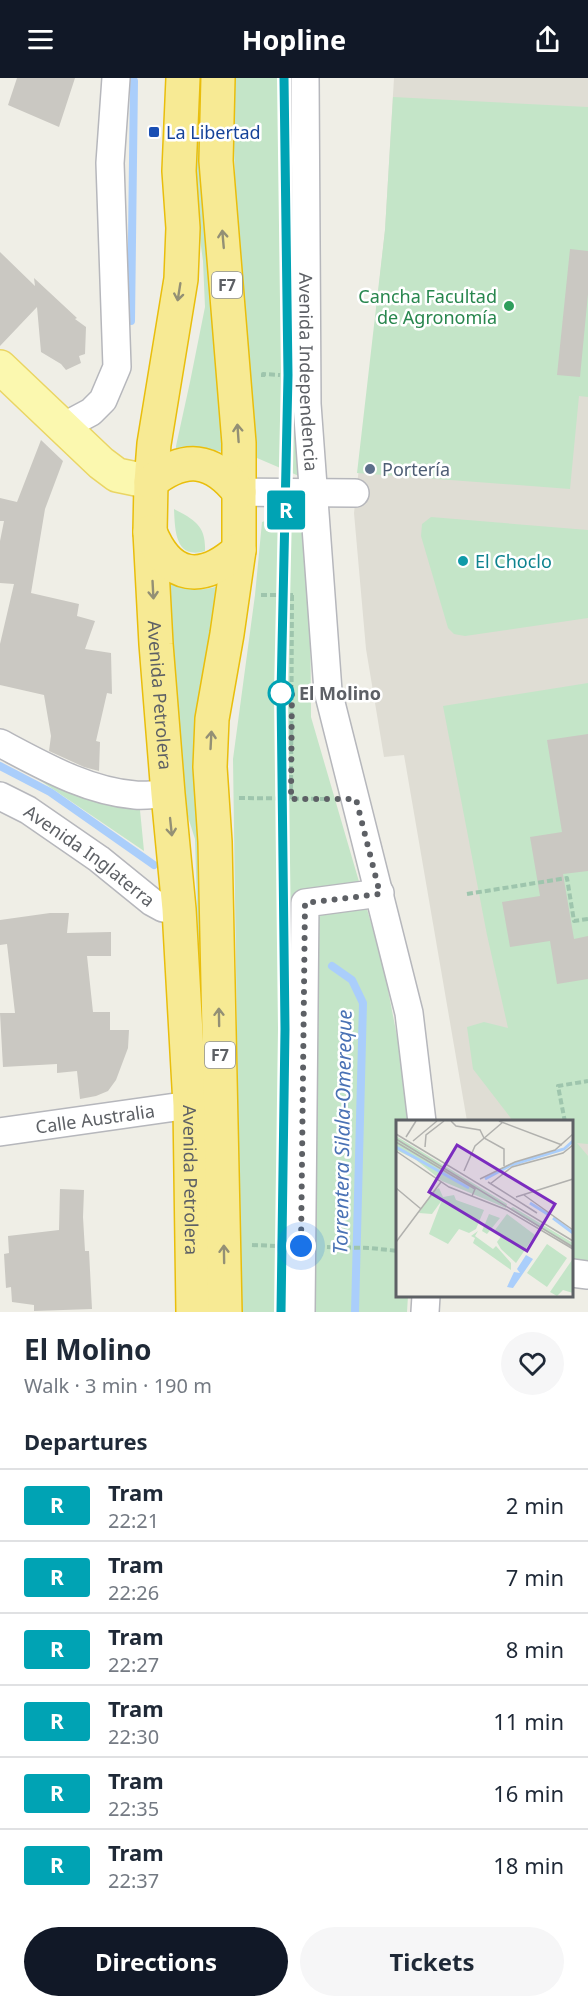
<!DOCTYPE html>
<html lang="en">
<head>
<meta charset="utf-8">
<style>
  body { margin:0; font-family:"Noto Sans",sans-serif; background:#f6f6f7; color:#1f2937; height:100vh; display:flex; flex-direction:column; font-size:22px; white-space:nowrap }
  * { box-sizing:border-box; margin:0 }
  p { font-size:20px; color:#747a83 }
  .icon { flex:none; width:33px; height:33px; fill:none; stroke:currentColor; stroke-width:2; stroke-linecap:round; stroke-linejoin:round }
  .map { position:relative; height:1234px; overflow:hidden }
  .sheet { display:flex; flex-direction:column; background:#fff; flex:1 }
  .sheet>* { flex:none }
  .badge { padding:0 12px; border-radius:4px; font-size:21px; line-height:39px }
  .you { position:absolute; width:30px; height:30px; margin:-15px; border:4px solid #fff; border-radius:50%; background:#1a73e8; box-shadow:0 0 0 9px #1a73e833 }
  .map>.badge { position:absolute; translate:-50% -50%; box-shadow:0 0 0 3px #fff }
  h2 { padding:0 24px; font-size:22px; line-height:54px }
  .round { display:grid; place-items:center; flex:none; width:63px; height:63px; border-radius:32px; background:#f6f6f7 }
  .headline { display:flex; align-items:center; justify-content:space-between; height:102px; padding:0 24px }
  h1 { font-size:28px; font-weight:700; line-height:45px }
  .cta { display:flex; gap:12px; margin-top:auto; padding:12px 24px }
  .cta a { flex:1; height:69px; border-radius:36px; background:#111827; color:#fff; font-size:24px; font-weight:700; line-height:69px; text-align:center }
  .cta a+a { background:#f6f6f7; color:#1f2937 }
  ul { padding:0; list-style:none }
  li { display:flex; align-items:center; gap:18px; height:72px; padding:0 24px; border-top:2px solid #e0e1e3 }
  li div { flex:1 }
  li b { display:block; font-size:22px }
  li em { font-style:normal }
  li .badge { min-width:66px; font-weight:700; text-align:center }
  header { display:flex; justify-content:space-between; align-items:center; height:78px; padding:0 24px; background:#111827; color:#fff; font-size:27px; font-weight:700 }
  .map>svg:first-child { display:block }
  .education { fill:#dfddd4 }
  .green { fill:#c4e5c8 }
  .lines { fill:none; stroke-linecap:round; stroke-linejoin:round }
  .stream { stroke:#aacefb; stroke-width:8 }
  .building { fill:#cac8c2 }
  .minor-casing { stroke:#b6b7bc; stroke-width:30 }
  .major-casing { stroke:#ead564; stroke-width:36 }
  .highway-casing { stroke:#e9be0c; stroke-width:36 }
  .path { stroke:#9ec5ad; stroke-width:4; stroke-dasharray:6 3; stroke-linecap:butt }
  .minor { stroke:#fff; stroke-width:27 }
  .major { stroke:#fbf8af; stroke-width:33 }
  .highway { stroke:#f7ea94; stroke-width:33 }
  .tram { stroke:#b6b7b7; stroke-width:1.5 }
  .oneway { stroke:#939075 }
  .line-casing { stroke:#fff; stroke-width:14 }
  .line { stroke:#00a3b4; stroke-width:9 }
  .walk { stroke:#5d6065; stroke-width:6; stroke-dasharray:0 10.8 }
  .transit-dot { fill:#1a4fb4; stroke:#fff; stroke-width:2 }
  .leisure-dot { fill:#2e9e5b; stroke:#fff; stroke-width:2 }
  .service-dot { fill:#5c6f8a; stroke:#fff; stroke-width:2 }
  .culture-dot { fill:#0f9aa8; stroke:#fff; stroke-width:2 }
  .stop-dot { fill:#fff; stroke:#00a3b4; stroke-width:3 }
  .labels { text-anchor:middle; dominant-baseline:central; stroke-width:5; stroke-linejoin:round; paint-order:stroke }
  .shield { fill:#fff; stroke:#8e9093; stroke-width:1.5 }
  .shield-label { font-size:16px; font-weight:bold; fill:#5d6065 }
  .transit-label { font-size:18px; fill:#164399; stroke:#fff; text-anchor:start }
  .leisure-label { font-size:18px; fill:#27864d; stroke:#fff; text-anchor:end }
  .street-label { font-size:18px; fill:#5d6065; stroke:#fff }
  .service-label { font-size:18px; fill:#4e5e75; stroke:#fff; text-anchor:start }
  .culture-label { font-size:18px; fill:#0d838f; stroke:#fff; text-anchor:start }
  .stop-label { font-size:18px; font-weight:bold; fill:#5d6065; stroke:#fff; text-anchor:start }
  .water-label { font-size:20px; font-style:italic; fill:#4a72b5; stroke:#fff }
  .inset-river { fill:none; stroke:#aacefb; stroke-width:3 }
  .inset-road { fill:none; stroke:#b1b1ae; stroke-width:1.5 }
  .view { fill:#7b2cbf; fill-opacity:0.15; stroke:#7b2cbf; stroke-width:3 }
  .inset-edge { fill:none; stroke:#5d6065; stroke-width:3 }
</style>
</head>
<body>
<header><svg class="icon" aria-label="menu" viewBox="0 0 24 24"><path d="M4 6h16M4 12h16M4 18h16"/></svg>Hopline<svg class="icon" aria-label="share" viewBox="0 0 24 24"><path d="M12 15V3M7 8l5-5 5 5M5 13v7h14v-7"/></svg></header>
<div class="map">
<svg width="588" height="1234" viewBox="0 0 588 1234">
  <rect width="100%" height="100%" fill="#efeee6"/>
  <path class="education" d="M394 0H588V1183L572 1044 467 1043 404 677 384 679 366 571 354 435 385 152Z"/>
  <path class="green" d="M194 0H203L224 372 222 374 206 370 192 369 179 373 176 371V368L190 304 205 229 203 183 192 100Z
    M232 0H299V398L257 380 235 103Z
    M393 19 588 29V319L579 318 570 411 357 395 385 152Z
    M174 431C195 442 206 448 205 473 175 482 175 452 174 431Z
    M299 432 310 509 311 639 383 886 407 1010V1043L398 1044V1218H408L407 1234H241L233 681 255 517 262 444Z
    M431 439 588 452V540L465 558 454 556 448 550 421 458 422 446Z
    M167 502C187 512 197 514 219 508L197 628 195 663 204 756V1058L195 761 181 717Z
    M588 605V1066L577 1065 588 1078V1205H572V1044L513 1043 473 991 467 949 484 944 508 950 487 857 443 628Z
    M38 701 109 725 140 732 144 773Z"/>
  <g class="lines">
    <path class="stream" d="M131 243 134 3
      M0 688 50 714 154 787
      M332 888 352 902 363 925 355 1234"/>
  </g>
  <path class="building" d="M17 0H75L59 49 8 27Z
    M570 171 588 173V216L580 299 557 297Z
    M0 174 35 208 34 200 77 240 75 241 86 249 85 276 79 278 81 285 66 292 61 286 41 274 37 229 0 268Z
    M41 362 63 383 45 431 31 515 79 526 77 538 95 543 85 571 111 575 112 616 107 615 96 663 100 664 99 693 84 689 49 673 51 658 44 617 0 607V566L14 506 0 505V463L4 443H0V420L17 424Z
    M588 656V793L563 796 574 861 588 858V901L557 906 550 863 510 869 502 824 540 818 530 759 562 754 547 662Z
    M50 835H69L67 855 111 854V878H87L93 934H110V952H129L128 970 116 1002 108 1013 96 1018 80 1021 77 993 57 995V986L3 989 0 935H15L7 866 0 867V842Z
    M60 1111 84 1112 83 1139 85 1173H89L92 1231 34 1233V1227L12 1224 11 1209 6 1210 4 1176 9 1175 8 1158 59 1152Z"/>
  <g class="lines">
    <defs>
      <g id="minor">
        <path id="s1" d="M305 0 307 326 328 613 409 935 422 1044"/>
        <path d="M63 349 91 334 103 322 117 289 110 85 116 0"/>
        <path d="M239 414 355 415"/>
        <path d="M0 665C42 687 86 713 135 717 145 718 157 716 168 716"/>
        <path id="s2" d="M0 718 28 732 99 781 152 824 163 830 179 831"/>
        <path id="s3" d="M0 1054 190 1027"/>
        <path d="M572 1195 588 1197"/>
        <path d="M301 1234 305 825 380 815"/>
        <path d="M425 1234 426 1218"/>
      </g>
      <path id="major" d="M0 289 101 385 117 397 151 404"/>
      <g id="highway">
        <path id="s4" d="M183 0 179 93 183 150 181 201 154 366 151 404 150 454 156 566 168 716 179 831 190 1027 193 1234"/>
        <path d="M218 0 216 83 239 365V472L227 556 212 641 210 689 215 764 225 1234"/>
        <path d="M151 404C185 377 212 380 239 414"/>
        <path d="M150 454C170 502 202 505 239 472"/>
      </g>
    </defs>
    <use href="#minor" class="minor-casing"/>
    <use href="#major" class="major-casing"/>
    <use href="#highway" class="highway-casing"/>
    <path class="path" d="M263 299V296L280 297
      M261 517H293
      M239 720 328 721
      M291 721 292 517
      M467 816 567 800 574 843 588 841
      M565 1044 558 1008 588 1003
      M252 1167 278 1168
      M327 1169 370 1170 398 1173"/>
    <use href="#minor" class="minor"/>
    <use href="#major" class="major"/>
    <use href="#highway" class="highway"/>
    <path class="tram" d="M281 1234 285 951 281 615 288 297 284 0"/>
  </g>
  <defs><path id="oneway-shaft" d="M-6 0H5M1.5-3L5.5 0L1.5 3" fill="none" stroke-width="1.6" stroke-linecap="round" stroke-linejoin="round" transform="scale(1.5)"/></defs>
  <g class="oneway">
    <use href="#oneway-shaft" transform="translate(223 161) rotate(-95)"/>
    <use href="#oneway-shaft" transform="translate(179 214) rotate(99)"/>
    <use href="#oneway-shaft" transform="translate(238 355) rotate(-94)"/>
    <use href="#oneway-shaft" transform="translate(153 512) rotate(87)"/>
    <use href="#oneway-shaft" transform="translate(211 662) rotate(-87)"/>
    <use href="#oneway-shaft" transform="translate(171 749) rotate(84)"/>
    <use href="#oneway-shaft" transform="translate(219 939) rotate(-91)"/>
    <use href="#oneway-shaft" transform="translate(224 1176) rotate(-91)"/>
  </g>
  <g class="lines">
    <defs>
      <path id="line" d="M281 1234 285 951 281 615 288 297 284 0"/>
    </defs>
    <use href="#line" class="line-casing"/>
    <use href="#line" class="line"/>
    <path class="walk" d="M281 615 292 608 291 721H356L380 816 305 825 301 1168"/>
  </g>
  <rect class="transit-dot" x="148" y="48" width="12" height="12" rx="3"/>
  <circle class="leisure-dot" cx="509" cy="228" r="6"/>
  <circle class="service-dot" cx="370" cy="391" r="6"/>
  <circle class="culture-dot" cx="463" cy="483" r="6"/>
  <circle class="stop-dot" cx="281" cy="615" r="12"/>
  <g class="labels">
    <g class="shield">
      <rect x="212" y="194" width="30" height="26" rx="4.5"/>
      <rect x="205" y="964" width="30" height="26" rx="4.5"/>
    </g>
    <g class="shield-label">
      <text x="227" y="207">F7</text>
      <text x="220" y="977">F7</text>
    </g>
    <g class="transit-label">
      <text x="166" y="54">La Libertad</text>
    </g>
    <g class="leisure-label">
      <text x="497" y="218">Cancha Facultad<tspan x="497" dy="21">de Agronomía</tspan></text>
    </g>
    <g class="street-label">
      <text stroke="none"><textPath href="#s1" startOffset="294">Avenida Independencia</textPath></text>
      <text stroke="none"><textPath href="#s4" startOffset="620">Avenida Petrolera</textPath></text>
      <text stroke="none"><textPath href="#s2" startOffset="108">Avenida Inglaterra</textPath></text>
      <text stroke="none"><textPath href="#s3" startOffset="96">Calle Australia</textPath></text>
      <text stroke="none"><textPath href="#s4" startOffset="1106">Avenida Petrolera</textPath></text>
    </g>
    <g class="service-label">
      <text x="382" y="391">Portería</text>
    </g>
    <g class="culture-label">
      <text x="475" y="483">El Choclo</text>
    </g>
    <g class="stop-label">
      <text x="299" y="615">El Molino</text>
    </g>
    <g class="water-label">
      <text transform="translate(342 1054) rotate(-89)">Torrentera Silala-Omereque</text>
    </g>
  </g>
  <g transform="translate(396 1042)">
    <rect width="177" height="177" fill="#efeee6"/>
    <path d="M0 16 111 84 110 88 46 61 19 39 0 30ZM43 68 47 77 58 75 60 80 88 90 80 109 73 113 63 109 52 124 33 114 46 80 36 94 23 93 37 71ZM117 87 177 123V128L113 89ZM93 94 104 98 91 114 86 111ZM111 94 139 115 120 143 105 129 101 122 106 115 99 110ZM82 111 79 116 97 129 100 126 115 143V150L77 123 79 118 75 116ZM151 124 171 138 151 167 131 153ZM176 140 177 173 167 170 161 176 154 172Z" fill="#c4e5c8"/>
    <path d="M130 135 137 139 117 168 111 167 118 152 124 153 121 149Z" fill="#aacefb"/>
    <path class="inset-river" d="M0 27 73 68M89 59 115 45 168 29 177 21M134 83 153 95M157 98 177 113"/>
    <path class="inset-road" d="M55 1 60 6 84 10 88 18 108 29V46M103 1 166 25M0 14 177 121M10 17 20 1M0 19 177 127M17 21 41 1M0 22 79 69 76 76M29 27 30 15 48 1M0 31 53 67 111 90 177 129M68 51 79 26 107 2M84 59 119 42 159 30 177 14M92 62 141 93M94 64 116 47 167 33 177 25M0 68 25 89M128 75 177 110M120 77 177 59M0 122 45 62"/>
    <path class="view" d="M61 25 159 84 131 131 33 72Z"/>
    <rect width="177" height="177" class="inset-edge"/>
  </g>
</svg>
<div class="you" style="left:301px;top:1168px"></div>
<b class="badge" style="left:286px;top:432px;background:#00a3b4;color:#fff">R</b>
</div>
<section class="sheet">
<div class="headline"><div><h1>El Molino</h1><p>Walk · 3 min · 190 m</p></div><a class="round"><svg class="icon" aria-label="heart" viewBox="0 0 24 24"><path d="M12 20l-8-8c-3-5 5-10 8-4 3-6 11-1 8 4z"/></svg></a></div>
<h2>Departures</h2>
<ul>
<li><span class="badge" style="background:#00a3b4;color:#fff">R</span><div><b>Tram</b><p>22:21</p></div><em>2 min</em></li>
<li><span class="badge" style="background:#00a3b4;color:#fff">R</span><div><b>Tram</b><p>22:26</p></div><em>7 min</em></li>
<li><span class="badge" style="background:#00a3b4;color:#fff">R</span><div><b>Tram</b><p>22:27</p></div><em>8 min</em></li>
<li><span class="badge" style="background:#00a3b4;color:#fff">R</span><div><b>Tram</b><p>22:30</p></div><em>11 min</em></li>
<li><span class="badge" style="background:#00a3b4;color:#fff">R</span><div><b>Tram</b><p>22:35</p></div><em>16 min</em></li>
<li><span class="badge" style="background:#00a3b4;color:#fff">R</span><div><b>Tram</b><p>22:37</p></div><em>18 min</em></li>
</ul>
<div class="cta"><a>Directions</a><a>Tickets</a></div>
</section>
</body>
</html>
